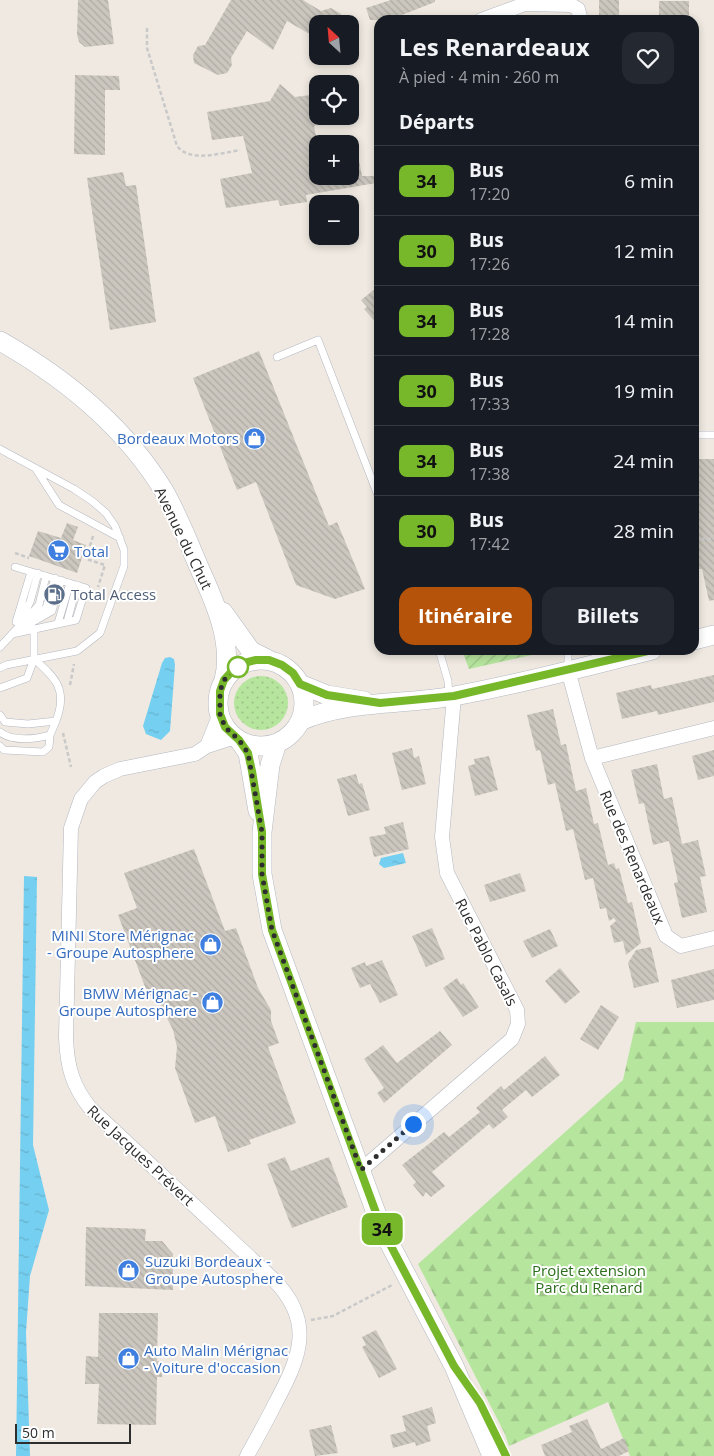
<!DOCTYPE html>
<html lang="fr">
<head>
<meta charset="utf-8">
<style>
  body { margin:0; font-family:"Open Sans",sans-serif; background:#242831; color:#f1f3f6; height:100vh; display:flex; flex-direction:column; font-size:19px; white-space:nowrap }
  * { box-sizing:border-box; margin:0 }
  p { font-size:16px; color:#9ea1a6 }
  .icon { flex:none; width:28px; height:28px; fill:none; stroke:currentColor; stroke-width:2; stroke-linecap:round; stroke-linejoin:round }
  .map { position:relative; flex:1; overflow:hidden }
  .side { position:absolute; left:374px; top:15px; width:325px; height:640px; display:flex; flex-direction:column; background:#171b24; border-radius:15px; box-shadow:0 2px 8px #0003 }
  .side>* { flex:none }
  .badge { padding:0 10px; border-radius:8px; font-size:18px; line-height:32px }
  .needle { width:32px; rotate:334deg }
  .controls { position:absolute; left:309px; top:15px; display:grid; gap:10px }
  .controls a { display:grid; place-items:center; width:50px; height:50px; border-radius:10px; background:#171b24; box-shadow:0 2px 8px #0003; font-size:25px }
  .scale { position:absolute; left:15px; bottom:12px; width:116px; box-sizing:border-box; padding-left:5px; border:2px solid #2e2e2e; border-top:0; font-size:14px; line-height:18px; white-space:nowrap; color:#2e2e2e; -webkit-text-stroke:4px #fff; paint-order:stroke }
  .you { position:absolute; width:25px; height:25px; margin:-12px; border:4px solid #fff; border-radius:50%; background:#1a73e8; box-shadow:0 0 0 8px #1a73e833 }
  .map>.badge { position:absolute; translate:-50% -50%; box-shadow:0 0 0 2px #fff }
  h2 { padding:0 25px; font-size:19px; line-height:45px }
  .round { display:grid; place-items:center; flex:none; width:52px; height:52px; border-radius:15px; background:#242831 }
  .summary { display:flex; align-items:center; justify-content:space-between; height:85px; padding:0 25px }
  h1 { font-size:24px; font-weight:700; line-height:38px }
  .action { display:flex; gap:10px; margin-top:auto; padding:10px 25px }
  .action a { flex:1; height:58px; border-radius:15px; background:#b45309; color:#fff; font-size:20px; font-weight:700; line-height:58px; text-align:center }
  .action a+a { background:#242831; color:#f1f3f6 }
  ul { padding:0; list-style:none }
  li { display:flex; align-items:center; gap:15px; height:70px; padding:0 25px; border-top:1px solid #363941 }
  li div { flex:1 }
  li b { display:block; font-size:19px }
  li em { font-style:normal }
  li .badge { min-width:55px; font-weight:700; text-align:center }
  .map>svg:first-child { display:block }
  .grass { fill:url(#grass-dots) }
  .forest { fill:url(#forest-firs) }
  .garden { fill:url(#garden-furrows) }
  .water { fill:url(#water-ripples) }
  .building { fill:url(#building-back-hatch) }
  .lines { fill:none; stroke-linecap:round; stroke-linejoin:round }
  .lane-casing { stroke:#b4b7c1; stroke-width:8 }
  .street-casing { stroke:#b4b7c1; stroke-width:15 }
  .secondary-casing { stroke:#b4b7c1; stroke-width:20 }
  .path { stroke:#c9c9c9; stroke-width:2.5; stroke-dasharray:4 2.5; stroke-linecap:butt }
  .lane { stroke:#fff; stroke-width:7 }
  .street { stroke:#fff; stroke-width:14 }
  .secondary { stroke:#fff; stroke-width:19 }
  .line-casing { stroke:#fff; stroke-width:11 }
  .line { stroke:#76b82a; stroke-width:8 }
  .walk { stroke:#2e2e2e; stroke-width:5; stroke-dasharray:0 9 }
  .stop-dot { fill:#fff; stroke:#76b82a; stroke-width:2.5 }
  .labels { text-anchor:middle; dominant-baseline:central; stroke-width:4; stroke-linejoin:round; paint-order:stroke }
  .shop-label { font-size:15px; fill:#366cbe; stroke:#fff; text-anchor:end }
  .street-label { font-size:15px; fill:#2e2e2e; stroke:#fff }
  .service-label { font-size:15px; fill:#4e5e75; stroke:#fff; text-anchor:start }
  .park-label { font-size:15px; fill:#2c6e1b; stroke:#fff }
</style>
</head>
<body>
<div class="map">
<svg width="714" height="1456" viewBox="0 0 714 1456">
  <defs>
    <pattern id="grass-dots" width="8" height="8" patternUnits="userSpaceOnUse" patternTransform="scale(1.25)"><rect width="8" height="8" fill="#b6e59e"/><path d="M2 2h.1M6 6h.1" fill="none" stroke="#9dc588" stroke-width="1.8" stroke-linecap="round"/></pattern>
    <pattern id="forest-firs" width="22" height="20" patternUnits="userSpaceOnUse" patternTransform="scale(1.25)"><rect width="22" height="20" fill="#b6e59e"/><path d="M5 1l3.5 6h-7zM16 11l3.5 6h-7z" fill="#9dc588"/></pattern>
    <pattern id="garden-furrows" width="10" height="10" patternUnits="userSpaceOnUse" patternTransform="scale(1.25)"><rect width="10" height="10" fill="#b6e59e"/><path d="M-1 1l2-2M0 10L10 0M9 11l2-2" fill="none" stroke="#9dc588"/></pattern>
    <pattern id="water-ripples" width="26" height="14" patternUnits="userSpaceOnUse" patternTransform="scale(1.25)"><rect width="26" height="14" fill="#75cff0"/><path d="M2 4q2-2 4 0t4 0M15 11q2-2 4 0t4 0" fill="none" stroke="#66b2ce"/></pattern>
    <pattern id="building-back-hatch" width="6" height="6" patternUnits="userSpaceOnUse" patternTransform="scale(1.25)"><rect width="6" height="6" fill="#cbc7bf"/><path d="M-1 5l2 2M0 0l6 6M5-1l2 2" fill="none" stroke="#afaba4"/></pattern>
  </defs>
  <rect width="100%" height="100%" fill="#efe9e1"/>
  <path class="grass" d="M234 703a27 27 0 1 1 54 0a27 27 0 1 1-54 0Z"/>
  <path class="forest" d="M636 1022H714V1456H630L608 1402 509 1446 505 1434 418 1264 623 1080Z"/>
  <path class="garden" d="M462 650H554L469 669Z"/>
  <path class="water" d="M170 657 174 659 175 665 170 731 161 740 146 734 143 726 162 663 165 658Z
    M403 853 406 863 384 868 379 864 381 858Z
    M24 876 37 877 33 1145 49 1210 30 1276 26 1332 30 1456H16Z"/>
  <path class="building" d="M78 0H108L114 44 85 47 79 42 77 35Z
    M231 0H303L321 11 331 8 341 14 343 24H318V39L287 21 273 50 247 31 231 58 232 65 227 73 218 75 194 63 193 55 198 46 205 45Z
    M391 0H435V2L389 20H370L366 8Z
    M599 0H619V20H599Z
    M659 1H689V20H663V17H659Z
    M75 75 119 76 120 90H105V155L74 154Z
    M280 84 295 97 318 94V125L314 126 318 146V176H350V146L356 145 362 176H376V183L306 195 307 202 300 203 280 206 278 200 226 208 220 179 252 173 243 136 212 140 207 112 270 101Z
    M123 172 126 186 136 185 156 322 110 330 87 178Z
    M379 286V326L364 309 367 307 361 300Z
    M259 351 329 526 337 522 365 589 335 599 296 585 256 482 237 490 193 378Z
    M694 459H714V600L709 601 702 569H694Z
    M67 523 78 527 73 540 86 545 77 573 29 556 38 531 61 538Z
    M714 675V702L658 715 657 711 622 719 616 693 651 685 652 689Z
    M553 709 561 745 566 744 576 791 586 788 594 824 598 823 608 865 614 863 616 869 619 868 628 903 632 902 641 943 626 955 623 941 614 943 610 926 616 921 614 918 609 921 606 908 600 909 593 878 585 880 573 829 566 831 555 783 548 785 540 750 536 751 527 715Z
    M412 748 414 758 419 756 426 784 402 790 392 753Z
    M714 750V776L698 780 692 756Z
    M489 756 498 790 475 796 468 766 475 764 474 759Z
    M657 764 664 799 672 797 682 844 698 840 706 876 700 877 707 912 682 918 674 883 678 882 669 841 653 845 644 803 639 804 631 770Z
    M356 774 359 784 362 783 370 810 348 816 337 779Z
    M403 822 409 849 374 857 369 837 386 834 384 827Z
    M194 849 225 931 236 928 258 988 271 1010V1021L279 1043 268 1047 296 1123 249 1140 251 1144 228 1152 215 1116 195 1123 175 1068 177 1047 173 1030 161 1006 147 992 118 915 137 908 124 873Z
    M520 873 526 891 490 902 484 885Z
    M432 928 445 959 426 967 412 936Z
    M550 929 558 946 532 958 523 941Z
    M651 947 659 982 634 988 628 963 636 950Z
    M382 960 398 995 380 1003 370 984 360 988 351 968 365 962 366 966Z
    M560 968 580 992 565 1004 545 981Z
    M714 969V1000L677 1008 671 980Z
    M457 978 461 985 463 983 479 1007 463 1017 443 988Z
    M601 1005 619 1017 598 1050 580 1039Z
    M440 1031 452 1045 384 1103 377 1093 384 1088 364 1059 383 1045 397 1063Z
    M545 1056 560 1075 532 1097 526 1090 502 1110 508 1117 493 1129 489 1124 432 1172 445 1186 431 1197 426 1192 423 1197 413 1185 416 1182 402 1165 444 1132 449 1137 480 1112 476 1108 501 1086 504 1090Z
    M285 1157 291 1171 329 1157 348 1207 292 1228 267 1164Z
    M86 1227 146 1229 145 1241H162L173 1254V1290L85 1286Z
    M99 1313H158L157 1361H163L162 1377H157L156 1425 97 1424 99 1384H85L86 1356 98 1357Z
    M376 1330 397 1369 379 1378 362 1347 366 1345 362 1337Z
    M432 1407 436 1423 427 1426 431 1441 416 1446 415 1442 393 1448 390 1435 406 1431 402 1416Z
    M587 1419 601 1449 624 1438 629 1451 619 1456H545L541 1445 572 1432 569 1426Z
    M331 1425 338 1453 315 1456 309 1430Z"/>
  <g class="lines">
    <defs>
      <path id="lane" d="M277 357 318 340 379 498
        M694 435H714
        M0 449 74 489 92 501 106 513 115 526 124 550V566L100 633 77 651 6 665 0 668
        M36 469 59 505 120 538
        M32 619 46 608 55 578
        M20 621 30 602 38 573
        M16 622 31 572
        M67 622 77 585
        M58 623 70 583
        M19 630 52 611 61 580
        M12 634 76 620 86 588 15 567
        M0 647 39 605 46 576
        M439 650 448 681 449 696
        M568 650V669
        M0 688 27 678 34 659V629
        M0 715 5 722 28 724 56 721C68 690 56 678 34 659
        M0 732C12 742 36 739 50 735L56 721
        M0 746 4 750 43 752 49 747 50 735"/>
      <path id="street" d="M525 0V4L571 5 578 9 581 20
        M481 20 525 4
        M568 670 592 758 666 936 681 946 714 938
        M235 737 207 746 195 754 120 769 104 776 95 782 81 799 71 828 66 1037C67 1066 72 1086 91 1109L274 1280C315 1322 300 1357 276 1402 267 1420 257 1438 247 1456
        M207 746 220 714
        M592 758 714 728
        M361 1170 512 1039 518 1024 517 1010 447 873 442 837 454 696"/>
      <path id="secondary" d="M0 341C65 378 125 427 164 491 179 517 190 547 202 574 217 607 233 645 224 680
        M223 612 251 651 269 660
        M694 640 714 635
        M218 703a43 43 0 1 1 86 0a43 43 0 1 1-86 0Z
        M300 684 327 695 364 701
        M300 721C348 700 404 705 454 696 521 684 587 666 652 650
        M239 740 248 753 258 811
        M277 743 270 765 262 832V874L272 930 382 1229 454 1366 492 1456"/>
    </defs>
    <use href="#lane" class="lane-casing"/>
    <use href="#street" class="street-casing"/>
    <use href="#secondary" class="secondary-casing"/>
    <path class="path" d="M147 28V48L177 146C190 163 221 153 240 150
      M93 536 86 559 105 565 98 587
      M694 539H714
      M15 553 29 558
      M127 591 135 593
      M70 685 74 664
      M63 733 71 767
      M311 1320 333 1316 392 1285"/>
    <use href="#lane" class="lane"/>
    <use href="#street" class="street"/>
    <use href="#secondary" class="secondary"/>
  </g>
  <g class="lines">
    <defs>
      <path id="line" d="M506 1456 480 1403 454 1366 382 1229 272 930 262 874V832L252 771 248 753 239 740 225 727 220 714V691L224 680 233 670 244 663 256 660H269L282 665 293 673 300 684 327 695 380 703 454 696 652 650"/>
    </defs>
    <use href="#line" class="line-casing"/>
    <use href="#line" class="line"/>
    <path class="walk" d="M238 667 224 680 220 691V714L225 727 239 740 248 753 262 832V874L272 930 361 1170 413 1124"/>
  </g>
  <defs>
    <symbol id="shop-disc" viewBox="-11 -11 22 22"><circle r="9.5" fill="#3f7fe0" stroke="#fff"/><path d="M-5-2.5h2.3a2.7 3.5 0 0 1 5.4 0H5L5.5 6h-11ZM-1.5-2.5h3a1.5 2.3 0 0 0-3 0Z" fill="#fff"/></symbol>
    <symbol id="supermarket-disc" viewBox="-11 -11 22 22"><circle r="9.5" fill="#3f7fe0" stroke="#fff"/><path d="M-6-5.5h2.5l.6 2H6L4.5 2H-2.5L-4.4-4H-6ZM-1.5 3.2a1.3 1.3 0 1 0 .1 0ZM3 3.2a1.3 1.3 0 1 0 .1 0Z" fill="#fff"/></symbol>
    <symbol id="fuel-disc" viewBox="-11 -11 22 22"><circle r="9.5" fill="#5c6f8a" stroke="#fff"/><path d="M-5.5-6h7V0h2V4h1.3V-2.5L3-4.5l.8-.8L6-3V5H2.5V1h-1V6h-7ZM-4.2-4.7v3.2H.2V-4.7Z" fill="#fff"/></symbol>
  </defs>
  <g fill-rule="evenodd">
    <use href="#shop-disc" x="242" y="426" width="25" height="25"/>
    <use href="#supermarket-disc" x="46" y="538" width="25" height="25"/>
    <use href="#fuel-disc" x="42" y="582" width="25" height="25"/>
    <use href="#shop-disc" x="198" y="932" width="25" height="25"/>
    <use href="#shop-disc" x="200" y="990" width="25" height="25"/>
    <use href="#shop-disc" x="116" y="1258" width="25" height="25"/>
    <use href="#shop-disc" x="116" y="1346" width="25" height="25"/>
  </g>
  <circle class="stop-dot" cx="238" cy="667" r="10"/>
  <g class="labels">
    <g class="shop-label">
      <text x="239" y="438">Bordeaux Motors</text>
      <text x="74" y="551" text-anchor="start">Total</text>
      <text x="194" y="935">MINI Store Mérignac<tspan x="194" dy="17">- Groupe Autosphere</tspan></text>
      <text x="197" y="993">BMW Mérignac -<tspan x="197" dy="17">Groupe Autosphere</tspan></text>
      <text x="145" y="1261" text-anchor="start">Suzuki Bordeaux -<tspan x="145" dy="17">Groupe Autosphere</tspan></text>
      <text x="144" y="1350" text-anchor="start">Auto Malin Mérignac<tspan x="144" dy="17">- Voiture d'occasion</tspan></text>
    </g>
    <g class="street-label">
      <text transform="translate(184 538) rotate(64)">Avenue du Chut</text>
      <text transform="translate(633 857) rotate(67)">Rue des Renardeaux</text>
      <text transform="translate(487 952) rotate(63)">Rue Pablo Casals</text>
      <text transform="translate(141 1155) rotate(43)">Rue Jacques Prévert</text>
    </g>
    <g class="service-label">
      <text x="71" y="594">Total Access</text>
    </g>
    <g class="park-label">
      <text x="589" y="1270">Projet extension<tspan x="589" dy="17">Parc du Renard</tspan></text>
    </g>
  </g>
</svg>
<div class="controls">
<a><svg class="needle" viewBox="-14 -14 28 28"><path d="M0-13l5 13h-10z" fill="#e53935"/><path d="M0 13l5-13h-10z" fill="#9ea1a6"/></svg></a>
<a><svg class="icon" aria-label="locate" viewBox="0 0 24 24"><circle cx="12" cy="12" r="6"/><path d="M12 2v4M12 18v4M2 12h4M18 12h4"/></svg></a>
<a>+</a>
<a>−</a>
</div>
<div class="scale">50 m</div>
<div class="you" style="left:413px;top:1124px"></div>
<b class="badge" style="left:382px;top:1229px;background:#76b82a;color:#111">34</b>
<section class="side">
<div class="summary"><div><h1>Les Renardeaux</h1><p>À pied · 4 min · 260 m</p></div><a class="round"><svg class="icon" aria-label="heart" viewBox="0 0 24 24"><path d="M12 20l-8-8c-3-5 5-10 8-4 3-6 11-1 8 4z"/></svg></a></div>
<h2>Départs</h2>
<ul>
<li><span class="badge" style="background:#76b82a;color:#111">34</span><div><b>Bus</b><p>17:20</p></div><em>6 min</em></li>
<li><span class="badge" style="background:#76b82a;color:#111">30</span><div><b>Bus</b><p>17:26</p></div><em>12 min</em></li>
<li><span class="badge" style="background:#76b82a;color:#111">34</span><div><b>Bus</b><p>17:28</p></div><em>14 min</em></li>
<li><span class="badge" style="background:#76b82a;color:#111">30</span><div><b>Bus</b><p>17:33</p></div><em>19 min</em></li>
<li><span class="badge" style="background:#76b82a;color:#111">34</span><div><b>Bus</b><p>17:38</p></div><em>24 min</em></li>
<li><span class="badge" style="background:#76b82a;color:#111">30</span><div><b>Bus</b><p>17:42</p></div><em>28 min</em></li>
</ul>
<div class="action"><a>Itinéraire</a><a>Billets</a></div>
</section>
</div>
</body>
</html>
